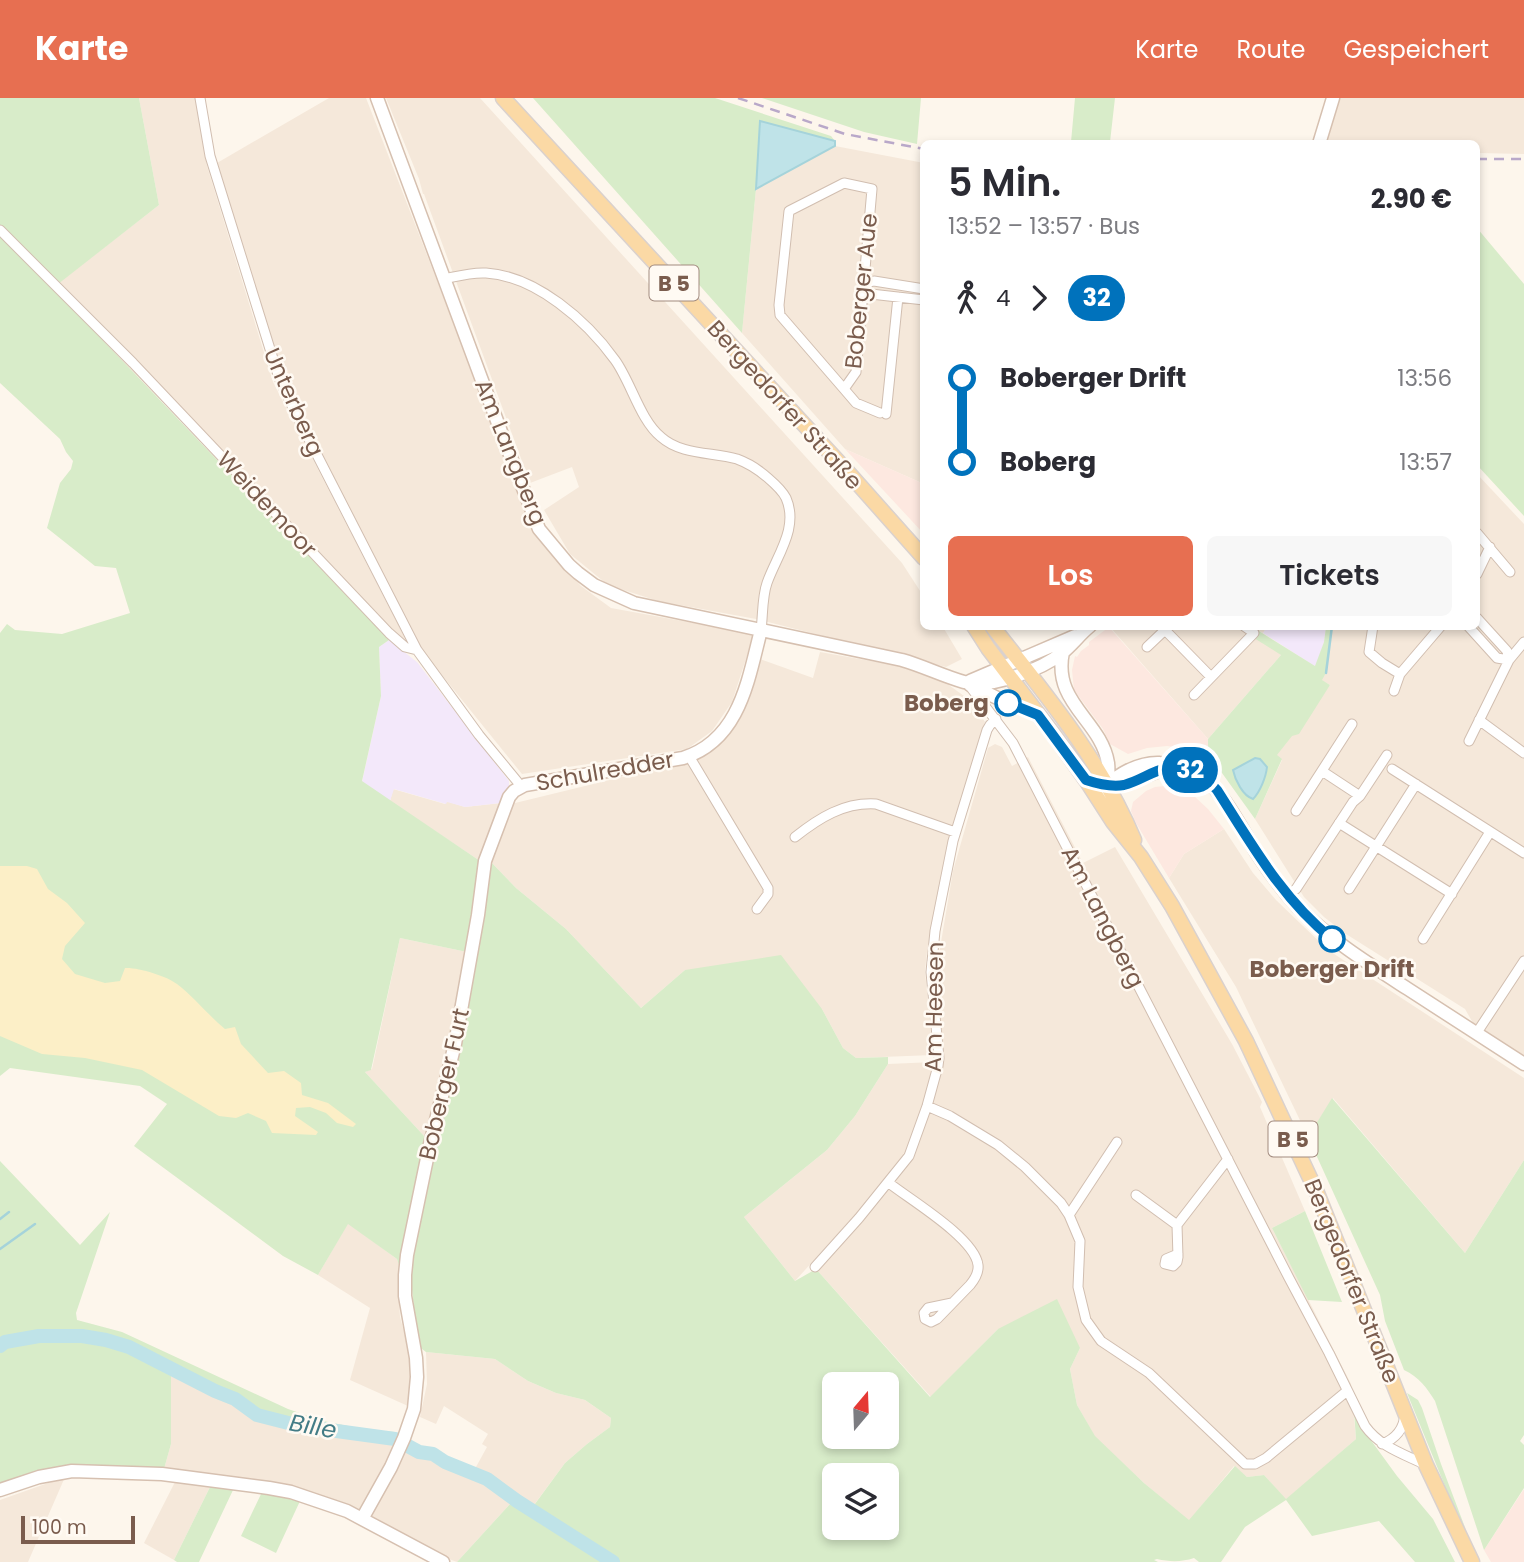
<!DOCTYPE html>
<html lang="de">
<head>
<meta charset="utf-8">
<style>
  body { margin:0; font-family:Poppins,sans-serif; background:#f7f7f7; color:#2b2b33; height:100vh; display:flex; flex-direction:column; font-size:26px; white-space:nowrap }
  * { box-sizing:border-box; margin:0 }
  p { font-size:23px; color:#7c7c81 }
  .icon { flex:none; width:38px; height:38px; fill:none; stroke:currentColor; stroke-width:2; stroke-linecap:round; stroke-linejoin:round }
  .map { position:relative; flex:1; overflow:hidden }
  .panel { position:absolute; left:920px; top:42px; width:560px; height:490px; display:flex; flex-direction:column; background:#fff; border-radius:10px; box-shadow:0 4px 10px #0003 }
  .panel>* { flex:none }
  .badge { padding:0 14px; border-radius:23px; font-size:24px; line-height:46px }
  .needle { width:46px; rotate:19deg }
  .fabs { position:absolute; left:822px; top:1274px; display:grid; gap:14px }
  .fabs a { display:grid; place-items:center; width:77px; height:77px; border-radius:10px; background:#fff; box-shadow:0 4px 10px #0003; font-size:35px }
  .scale { position:absolute; left:21px; bottom:18px; width:114px; box-sizing:border-box; padding-left:7px; border:4px solid #7a5c4d; border-top:0; font-size:19px; line-height:24px; white-space:nowrap; color:#7a5c4d; -webkit-text-stroke:5px #fffaf3; paint-order:stroke }
  .map>.badge { position:absolute; translate:-50% -50%; box-shadow:0 0 0 4px #fff }
  .legs { display:flex; align-items:center; gap:10px; height:77px; padding:0 28px; font-size:23px }
  .legs p { margin-inline-start:auto }
  .overview { display:flex; align-items:center; justify-content:space-between; height:119px; padding:0 28px }
  h1 { font-size:38px; font-weight:600; line-height:52px }
  .action { display:flex; gap:14px; margin-top:auto; padding:14px 28px }
  .action a { flex:1; height:80px; border-radius:10px; background:#e76f51; color:#fff; font-size:28px; font-weight:600; line-height:80px; text-align:center }
  .action a+a { background:#f7f7f7; color:#2b2b33 }
  ul { padding:0 28px; list-style:none }
  li { display:flex; align-items:center; gap:24px; height:84px; font-size:26px }
  li i { display:grid; place-items:center; width:10px; height:100%; margin:0 9px; background:currentColor }
  li i::after { content:''; width:18px; height:18px; margin:-9px; border:5px solid; border-radius:50%; background:#fff }
  li p { margin-inline-start:auto }
  li:first-child i { background:linear-gradient(#0000 50%,currentColor 0) }
  li:last-child i { background:linear-gradient(currentColor 50%,#0000 0) }
  header { display:flex; align-items:center; gap:42px; box-sizing:border-box; height:98px; padding:0 35px; background:#e76f51; color:#fff }
  header strong { font-size:33px }
  nav { display:flex; gap:38px; margin-inline-start:auto; font-size:24px }
  .map>svg:first-child { display:block }
  .residential { fill:#f5e8da }
  .commercial { fill:#fde8e0 }
  .education { fill:#f3e8fa }
  .green { fill:#d8ecc9; fill-rule:evenodd }
  .sand { fill:#fcefc7 }
  .water { fill:#bfe3e8; stroke:#a5d3da; stroke-width:2 }
  .lines { fill:none; stroke-linecap:round; stroke-linejoin:round }
  .stream { stroke:#a5d3da; stroke-width:2.5 }
  .river { stroke:#bfe3e8; stroke-width:14 }
  .street-casing { stroke:#d1beb0; stroke-width:11 }
  .secondary-casing { stroke:#d6c0b0; stroke-width:15 }
  .primary-casing { stroke:#dad1cd; stroke-width:17 }
  .street { stroke:#fff; stroke-width:9 }
  .secondary { stroke:#fff; stroke-width:12 }
  .primary { stroke:#fbd9a5; stroke-width:14 }
  .rail { stroke:#b9a8c9; stroke-width:2.5; stroke-dasharray:10 7; stroke-linecap:butt }
  .line-1-casing { stroke:#fff; stroke-width:16 }
  .line-1 { stroke:#0072bc; stroke-width:10 }
  .stop-1-dot { fill:#fff; stroke:#0072bc; stroke-width:3.5 }
  .labels { text-anchor:middle; dominant-baseline:central; stroke-width:5; stroke-linejoin:round; paint-order:stroke }
  .shield { fill:#fffaf3; stroke:#a28b7f; stroke-width:2 }
  .shield-label { font-size:21px; font-weight:bold; fill:#7a5c4d }
  .street-label { font-size:23px; fill:#7a5c4d; stroke:#fffaf3 }
  .stop-label { font-size:23px; font-weight:bold; fill:#7a5c4d; stroke:#fffaf3; text-anchor:end }
  .water-label { font-size:24px; font-style:italic; fill:#437c86; stroke:#fffaf3 }
</style>
</head>
<body>
<header>
<strong>Karte</strong>
<nav><a>Karte</a><a>Route</a><a>Gespeichert</a></nav>
</header>
<div class="map">
<svg width="1524" height="1464" viewBox="0 0 1524 1464">
  <rect width="100%" height="100%" fill="#fdf6ec"/>
  <path class="residential" d="M139 0H196L207 68 273 284 407 544 401 542 129 270 53 189 159 107Z
    M329 0H366L537 440 581 488 611 510 754 536 732 604 712 633 687 651 522 676 416 545 282 282 217 65Z
    M386 0H480L902 465 924 499V528L943 529 962 561 946 569 756 521 658 503 608 487 570 456 544 412 579 389 572 369 530 385 424 96H423L419 81Z
    M1339 0H1524V56L1477 55V46H1326Z
    M835 48 924 65V386L845 351 742 235 756 91Z
    M1477 376 1524 426V958L1473 925 1465 911 1346 836 1324 819 1304 799 1255 721 1282 662 1276 657 1330 587 1321 582 1326 575 1333 529 1477 528Z
    M1110 529H1267L1263 535 1260 533 1281 557 1208 641Z
    M820 554 899 568 946 585 971 603 985 624 949 740 927 853 925 873 933 957 856 960 843 950 822 911 685 872 641 910 566 831 516 790 490 763 511 706 696 661 725 641 750 598 757 560 813 580Z
    M995 646 1002 649 1012 668 1028 659 1083 765 1115 749 1232 946 1262 1004 1260 1009 1305 1113 1272 1130 1351 1286 1356 1341 1286 1402 1264 1377 1247 1379 1234 1368 1189 1423 1144 1385 1095 1339 1077 1307 1070 1271 1080 1250 998 1231 931 1299 816 1171 911 1061 932 1006 940 976 943 949 937 868 953 773 988 650Z
    M393 691 445 706 446 703 465 709 501 705 480 763 390 703Z
    M1224 731 1253 775 1276 802 1328 852 1524 980V1062L1465 1155 1333 1000 1308 1039 1236 889 1169 780 1184 756Z
    M400 840 467 854 449 947 425 1039 365 974 372 971Z
    M934 964 931 987 905 1058 863 1108 795 1183 744 1119 827 1052 855 1018 888 966Z
    M348 1125 397 1161 401 1173 398 1190 400 1219 407 1245 412 1274 408 1308 350 1282 370 1210 318 1177Z
    M426 1254 495 1261 528 1283 556 1295 585 1302 611 1320 610 1329 587 1346 565 1365 528 1415 511 1405 457 1464 428 1453 348 1409 164 1371 171 1346 170 1275 232 1305 255 1320 301 1332 348 1337 384 1345 408 1353 432 1359 444 1367 471 1378 487 1349 482 1346 488 1336 444 1308 436 1326 420 1319 427 1286Z
    M65 1379 28 1464H0V1402Z
    M176 1382 211 1387 174 1462 144 1445Z"/>
  <path class="commercial" d="M845 351 924 386V436Z
    M1109 529 1208 641V660L1188 651 1167 648 1147 650 1128 656 1110 646 1103 631 1074 592 1072 572 1075 558 1077 559 1081 553 1089 547V544Z
    M1165 688 1173 689 1194 698 1208 711 1224 731 1184 756 1169 780 1136 725 1131 713 1133 704 1146 693 1155 689Z
    M1524 1391V1464H1491L1484 1452Z"/>
  <path class="education" d="M1267 529H1326L1324 544 1316 569 1263 535Z
    M389 542 417 564 509 683V690L501 705 465 709 447 704 446 706 394 691 390 703 362 684 381 598 379 549Z"/>
  <path class="green" d="M0 0H139L159 107 53 190 389 542 379 549 381 598 362 683 480 763 467 854 400 840 371 972 365 974 425 1039 400 1159 401 1173 397 1161 348 1126 318 1177 283 1158 134 1048 167 1006 140 988 10 970 0 978V535L7 526 15 532 62 536 130 515 116 470 95 468 47 430 60 385 71 371 73 363 66 354 60 341 0 285Z
    M533 0H715L831 38 835 43 760 24 756 91 742 235Z
    M762 0H921L917 46 864 34Z
    M1075 0H1115L1110 44H1071Z
    M1477 130 1524 186V418L1477 367Z
    M1326 529H1333L1326 575 1322 582 1330 587 1299 636 1292 638 1277 657 1282 661 1255 721 1222 675 1208 660V641L1281 557 1254 540 1259 533 1315 568 1324 544Z
    M490 763 516 790 566 831 641 910 685 872 781 857 822 911 843 950 856 960 888 959V966L855 1018 827 1052 744 1119 795 1183 816 1171 930 1299 998 1231 1057 1201 1080 1250 1070 1271 1077 1307 1095 1338 1144 1385 1189 1422 1235 1368 1247 1379 1264 1377 1286 1401 1356 1341 1354 1314 1370 1341 1397 1378 1433 1421 1455 1464H1415L1379 1423 1312 1438 1286 1402 1245 1429 1221 1464H1199L1194 1460C1182 1464 1170 1464 1157 1461L1154 1462 1158 1464H616L564 1434 610 1464H457L511 1405 529 1414 565 1365 587 1346 610 1329 611 1320 585 1302 556 1295 528 1283 495 1261 426 1254 418 1248 410 1173ZM835 1286H887V1339H835ZM835 1377H887V1430H835Z
    M1332 1000 1465 1155 1524 1062V1337L1520 1343 1524 1347V1390L1484 1452 1435 1303C1427 1290 1419 1279 1404 1272L1385 1223 1380 1197 1308 1039Z
    M0 1063 80 1147 110 1114 76 1215 77 1222 122 1234 288 1311 323 1323 368 1332 395 1334 392 1347 348 1337 301 1332 255 1320 232 1305 171 1276V1346L164 1371H124L71 1366 38 1372 0 1387Z
    M1305 1113 1342 1204 1308 1202 1272 1130Z
    M1407 1295 1418 1302 1422 1310 1441 1366 1466 1432 1449 1398Z
    M211 1387 234 1390 199 1464H177L174 1462Z
    M262 1394 300 1403 276 1455 241 1438Z"/>
  <path class="sand" d="M0 768H27L37 771 48 791 67 805 85 825 65 848 62 861 75 876 105 885 120 883 125 870C137 869 167 878 177 886 194 899 208 917 225 931L235 929 241 946 268 975 284 973 301 985 302 997 328 1005 356 1026 353 1029 337 1025 326 1015 310 1009 296 1010 295 1018 318 1034 316 1037 272 1035 266 1023 248 1015 236 1020 219 1018 142 972 85 960 42 956 0 938Z"/>
  <path class="water" d="M760 23 835 43V48L756 91Z
    M1255 660 1260 661 1267 669C1266 679 1260 694 1253 701 1243 698 1235 682 1233 672Z"/>
  <g class="lines">
    <path class="stream" d="M1326 575 1332 528
      M0 1121 9 1114
      M0 1151 35 1126"/>
    <path class="river" d="M0 1248 5 1244 39 1238H82L106 1242 129 1249 215 1293 235 1301 257 1317 300 1328 395 1341 419 1354 433 1356 445 1364 487 1381 517 1403 613 1464"/>
    <defs>
      <path id="street" d="M200 0 210 58 279 280 293 310 417 552
        M844 85 872 91 856 274 844 291 780 217 779 207 789 113Z
        M0 132 133 265 389 535 405 549 417 552 479 637 521 688
        M444 181C458 178 472 174 486 175 536 178 587 223 615 262 631 284 640 322 661 339 681 357 712 354 737 361 748 365 759 372 768 380 775 386 782 392 786 400 799 430 777 457 767 485 762 499 763 517 761 532
        M924 191 874 183 870 184 864 189 871 196 924 202
        M844 291 856 305 880 315
        M886 316 898 199
        M1477 435 1510 474
        M1477 476 1490 449
        M1373 528 1369 554 1382 565 1400 576
        M1468 528 1497 560 1509 562 1507 553 1477 520
        M1165 532 1211 579
        M1147 549 1167 530
        M972 591 1013 645 1289 1180 1329 1255 1365 1328C1380 1349 1404 1356 1426 1367
        M1394 593 1400 576 1441 528
        M1194 597 1254 535 1244 528
        M1479 622 1524 655
        M1469 643 1509 562 1524 544
        M689 658 768 790V796L757 811
        M1392 671 1524 755
        M1322 673 1360 698
        M1296 713 1352 626
        M1339 725 1452 796
        M795 739C819 720 844 704 876 706L955 734
        M1349 791 1416 686
        M1287 797 1296 791 1353 704 1360 698 1387 657
        M1423 841 1490 734
        M1476 936 1524 863
        M927 1008 950 1018 998 1047 1025 1069 1061 1105 1069 1117 1080 1143 1078 1189 1086 1222 1101 1243 1149 1275 1245 1366H1255L1266 1360 1347 1293
        M889 1085C909 1101 975 1140 978 1167 979 1175 975 1181 970 1187L937 1221 931 1224 925 1221 924 1215 928 1210 952 1205
        M1136 1097 1177 1127
        M1069 1117 1117 1044
        M1178 1156 1166 1161 1165 1166 1173 1168 1177 1164 1178 1159 1177 1127 1228 1061
        M815 1169 859 1120 909 1058 927 1008 938 968 939 960 931 874 935 833 953 743 987 632 990 627 996 621
        M1382 1346C1395 1341 1404 1331 1405 1316"/>
      <path id="secondary" d="M377 0 503 339 539 431 569 467 578 475 594 487 634 505 902 562C923 568 943 578 964 584 990 591 1041 572 1062 555 1072 547 1080 536 1090 528
        M1319 46 1333 0
        M1063 554C1052 605 1101 622 1108 665 1109 672 1108 680 1108 687
        M970 583 1075 538
        M970 587 1012 607 1039 617
        M1103 686 1123 687 1169 669
        M1103 696C1111 677 1140 664 1160 665 1174 665 1189 671 1200 678 1222 690 1243 733 1256 754 1269 774 1282 792 1298 809 1330 842 1369 866 1408 891 1447 916 1485 941 1524 966
        M0 1392 39 1379 72 1373 162 1376 269 1390 291 1394 347 1413 443 1464
        M362 1421 391 1369 404 1340 414 1311 417 1279 416 1260 405 1198V1177L407 1157 430 1046 455 946 478 817 485 763 509 699 514 693 525 687 683 660C740 642 748 582 761 532"/>
      <path id="primary" d="M503 0 845 371 924 460
        M974 528 988 550 1054 637 1086 682 1113 724 1141 759 1172 808 1246 943 1317 1095 1426 1367 1472 1464
        M992 528C1045 596 1101 662 1134 742"/>
    </defs>
    <use href="#street" class="street-casing"/>
    <use href="#secondary" class="secondary-casing"/>
    <use href="#primary" class="primary-casing"/>
    <use href="#street" class="street"/>
    <use href="#secondary" class="secondary"/>
    <use href="#primary" class="primary"/>
    <path class="rail" d="M738 0 845 36 924 51
      M1477 61H1524"/>
  </g>
  <g class="lines">
    <defs>
      <path id="line-1" d="M1008 605 1038 617 1086 682C1098 686 1112 689 1124 687 1148 681 1164 661 1191 673 1201 677 1209 683 1217 692 1251 745 1282 801 1332 841"/>
    </defs>
    <use href="#line-1" class="line-1-casing"/>
    <use href="#line-1" class="line-1"/>
  </g>
  <g class="stop-1-dot">
    <circle cx="1008" cy="605" r="12"/>
    <circle cx="1332" cy="841" r="12"/>
  </g>
  <g class="labels">
    <g class="shield">
      <rect x="649.5" y="167.5" width="49" height="35" rx="5"/>
      <rect x="1268.5" y="1023.5" width="49" height="35" rx="5"/>
    </g>
    <g class="shield-label">
      <text x="674" y="185">B 5</text>
      <text x="1293" y="1041">B 5</text>
    </g>
    <g class="street-label">
      <text transform="translate(861 193) rotate(-84)">Boberger Aue</text>
      <text transform="translate(294 304) rotate(66)">Unterberg</text>
      <text transform="translate(785 307) rotate(48)">Bergedorfer Straße</text>
      <text transform="translate(511 354) rotate(68)">Am Langberg</text>
      <text transform="translate(267 406) rotate(47)">Weidemoor</text>
      <text transform="translate(605 673) rotate(-10)">Schulredder</text>
      <text transform="translate(1103 819) rotate(63)">Am Langberg</text>
      <text transform="translate(934 909) rotate(-89)">Am Heesen</text>
      <text transform="translate(444 986) rotate(-77)">Boberger Furt</text>
      <text transform="translate(1352 1183) rotate(68)">Bergedorfer Straße</text>
    </g>
    <g class="stop-label">
      <text x="989" y="605">Boberg</text>
      <text x="1332" y="871" text-anchor="middle">Boberger Drift</text>
    </g>
    <g class="water-label">
      <text transform="translate(313 1328) rotate(10)">Bille</text>
    </g>
  </g>
</svg>
<div class="fabs">
<a><svg class="needle" viewBox="-14 -14 28 28"><path d="M0-13l5 13h-10z" fill="#e53935"/><path d="M0 13l5-13h-10z" fill="#7c7c81"/></svg></a>
<a><svg class="icon" aria-label="layers" viewBox="0 0 24 24"><path d="M12 4l9 5-9 5-9-5zM3 14l9 5 9-5"/></svg></a>
</div>
<div class="scale">100 m</div>
<b class="badge" style="left:1190px;top:672px;background:#0072bc;color:#fff">32</b>
<section class="panel">
<div class="overview"><div><h1>5 Min.</h1><p>13:52 – 13:57 · Bus</p></div><b>2.90 €</b></div>
<div class="legs"><svg class="icon" aria-label="walk" viewBox="0 0 24 24"><circle cx="13" cy="4" r="2"/><path d="M13 8l-2 6 4 7M11 14l-3 7M7 12l3-4h3l4 4"/></svg>4<svg class="icon" aria-label="forward" viewBox="0 0 24 24"><path d="M9 5l7 7-7 7"/></svg><b class="badge" style="background:#0072bc;color:#fff">32</b></div>
<ul>
<li><i style="color:#0072bc"></i><b>Boberger Drift</b><p>13:56</p></li>
<li><i style="color:#0072bc"></i><b>Boberg</b><p>13:57</p></li>
</ul>
<div class="action"><a>Los</a><a>Tickets</a></div>
</section>
</div>
</body>
</html>
